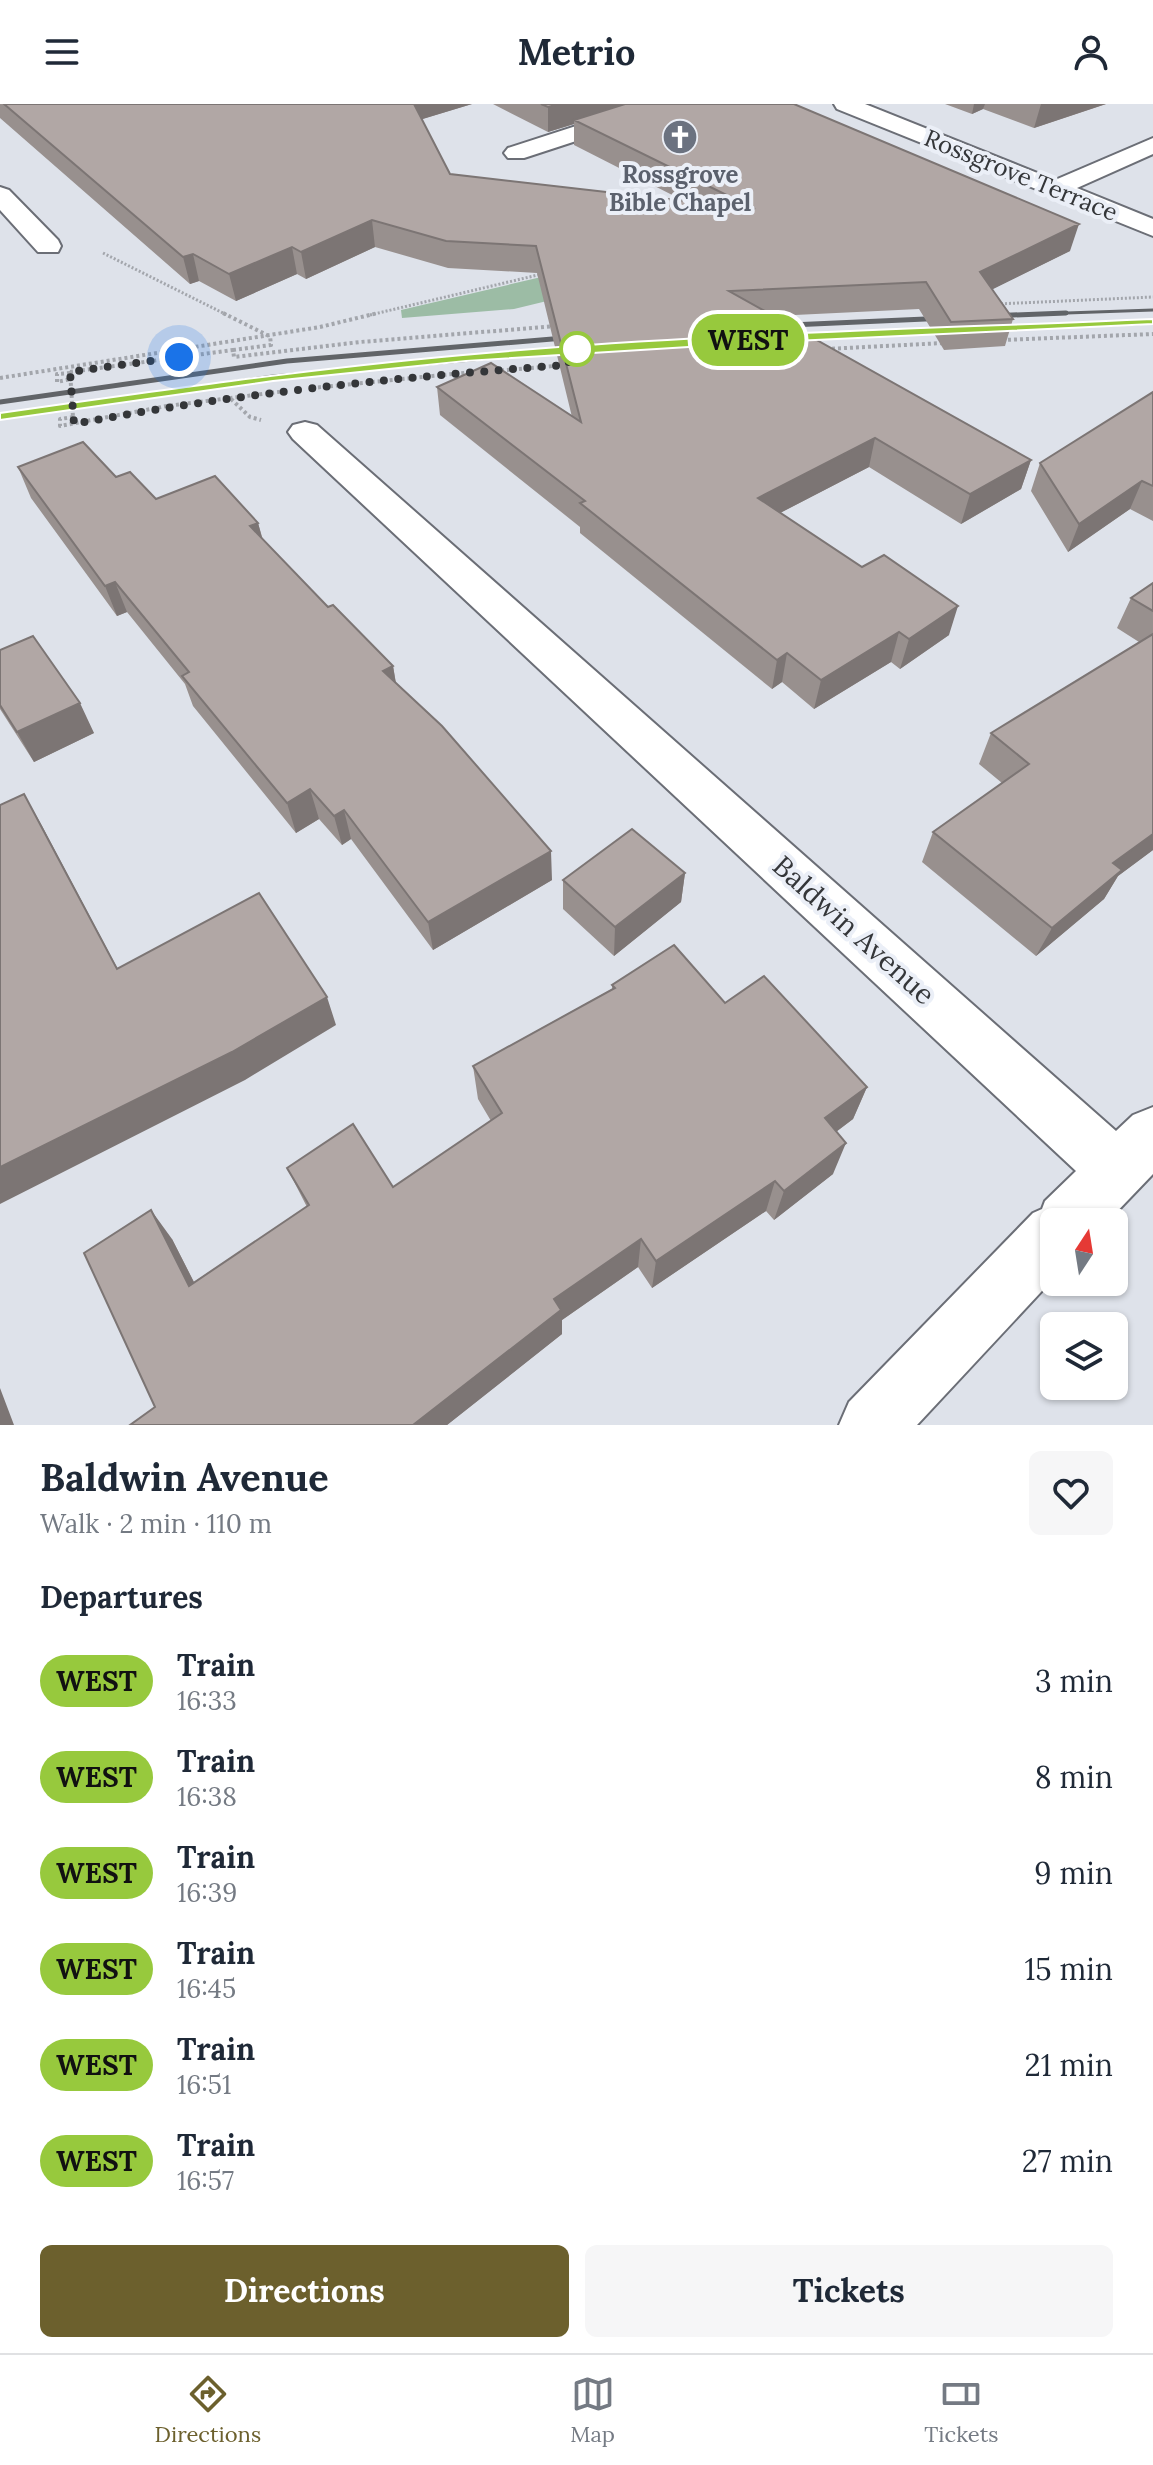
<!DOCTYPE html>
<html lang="en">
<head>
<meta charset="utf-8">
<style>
  body { margin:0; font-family:Lora,serif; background:#f6f6f7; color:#1f2937; height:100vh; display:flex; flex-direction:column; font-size:30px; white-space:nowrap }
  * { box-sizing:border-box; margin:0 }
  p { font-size:26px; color:#747a83 }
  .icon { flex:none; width:44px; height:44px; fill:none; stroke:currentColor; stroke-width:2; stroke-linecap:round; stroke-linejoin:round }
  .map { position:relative; height:1321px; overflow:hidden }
  .drawer { display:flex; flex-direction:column; background:#fff; flex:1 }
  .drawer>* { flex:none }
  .badge { padding:0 16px; border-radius:26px; font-size:28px; line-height:52px }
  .needle { width:52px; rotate:12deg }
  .buttons { position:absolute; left:1040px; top:1104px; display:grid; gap:16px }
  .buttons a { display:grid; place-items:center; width:88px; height:88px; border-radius:12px; background:#fff; box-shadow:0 2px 6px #0004; font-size:40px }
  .you { position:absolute; width:40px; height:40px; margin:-20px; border:6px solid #fff; border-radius:50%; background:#1a73e8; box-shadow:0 0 0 12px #1a73e833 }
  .map>.badge { position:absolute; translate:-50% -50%; box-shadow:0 0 0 4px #fff }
  h2 { padding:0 40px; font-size:30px; line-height:72px }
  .round { display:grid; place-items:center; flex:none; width:84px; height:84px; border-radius:12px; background:#f6f6f7 }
  .headline { display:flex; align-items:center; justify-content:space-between; height:136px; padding:0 40px }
  h1 { font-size:38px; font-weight:800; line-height:60px }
  .cta { display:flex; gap:16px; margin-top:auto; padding:16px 40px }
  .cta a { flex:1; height:92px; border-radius:12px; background:#6c602d; color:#fff; font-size:32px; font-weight:800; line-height:92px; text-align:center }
  .cta a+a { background:#f6f6f7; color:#1f2937 }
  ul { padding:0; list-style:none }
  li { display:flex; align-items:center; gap:24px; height:96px; padding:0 40px }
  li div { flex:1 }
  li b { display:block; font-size:30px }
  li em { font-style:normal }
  li .badge { min-width:88px; font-weight:700; text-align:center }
  header { display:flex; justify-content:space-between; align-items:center; height:104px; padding:0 40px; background:#fff; font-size:36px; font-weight:800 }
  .menu { display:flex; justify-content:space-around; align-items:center; height:112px; border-top:2px solid #e0e1e3; background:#fff; font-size:22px; color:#747a83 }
  .menu a { display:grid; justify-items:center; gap:4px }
  .menu .active { color:#6c602d }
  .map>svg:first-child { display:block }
  .green { fill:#9cbca5 }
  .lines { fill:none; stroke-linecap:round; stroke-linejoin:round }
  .minor-casing { stroke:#6b6e76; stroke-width:4 }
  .path-far1 { stroke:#a3a6ac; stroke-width:3; stroke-dasharray:2 2; stroke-linecap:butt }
  .path { stroke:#a3a6ac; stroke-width:4; stroke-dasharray:3 3; stroke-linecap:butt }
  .minor { fill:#fff; fill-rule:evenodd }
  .rail-far1 { stroke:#616468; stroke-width:3 }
  .rail { stroke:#616468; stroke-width:5 }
  .wall { fill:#98908e }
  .shaded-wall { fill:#7c7574 }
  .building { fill:#b1a7a5; stroke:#7c7574; stroke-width:2 }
  .line { fill:#97c93d; stroke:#fff; stroke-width:2 }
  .walk { stroke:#343639; stroke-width:8; stroke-dasharray:0 14.4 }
  .stop-dot { fill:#fff; stroke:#97c93d; stroke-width:4 }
  .labels { text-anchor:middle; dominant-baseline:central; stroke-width:8; stroke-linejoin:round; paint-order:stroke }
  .far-worship-label { font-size:24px; font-weight:bold; fill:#5b616d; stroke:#ebeff7 }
  .far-street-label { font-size:24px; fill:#343639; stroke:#ebeff7 }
  .street-label { font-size:28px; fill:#343639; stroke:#ebeff7 }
</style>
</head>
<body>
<header><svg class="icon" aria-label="menu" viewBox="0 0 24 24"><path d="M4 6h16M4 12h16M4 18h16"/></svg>Metrio<svg class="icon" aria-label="person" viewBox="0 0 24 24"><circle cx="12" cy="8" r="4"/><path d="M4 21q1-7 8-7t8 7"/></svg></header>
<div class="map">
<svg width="1153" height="1321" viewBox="0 0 1153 1321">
  <rect width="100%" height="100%" fill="#dee2ea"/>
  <path class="green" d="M567 167 547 197 514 205 402 214 401 206Z"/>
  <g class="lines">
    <defs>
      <path id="minor" d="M644 0H677L674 5 524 54H508L504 49 508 44Z
        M834 0H865L1055 76 1153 34V50L1077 84 1153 115V132L837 5Z
        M0 83 9 86 58 136 61 142 58 148H38L0 106Z
        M305 318 317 321 1116 1027 1133 1011 1153 1003V1070L1107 1118H1054V1174L917 1321H839L849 1298 1033 1109 1042 1105 1045 1097 1076 1067 293 335 288 328 293 321Z"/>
    </defs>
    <use href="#minor" class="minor-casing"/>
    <path class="path-far1" d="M103 149 227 211
      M997 200 1153 193
      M370 211 542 170"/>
    <path class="path" d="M223 209 269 232
      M1002 236 1153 230
      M826 245 944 239
      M233 246 271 241 270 232
      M70 267 73 313
      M495 267 565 261
      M70 268 233 246 234 253 360 238 556 222
      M70 269 57 270V278L71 275
      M0 274 320 223 378 209
      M312 284 473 268
      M231 295 250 313 261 316
      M73 313 60 315V322L167 302 286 287"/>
    <use href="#minor" class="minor"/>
    <path class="rail-far1" d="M1011 211 1153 206"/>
    <path class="rail" d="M988 212 1066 209
      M768 222 948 214
      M987 225 1153 218
      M788 234 955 226
      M0 298 287 257 576 233
      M0 313 273 273 580 245"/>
  </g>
  <path class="wall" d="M0 0H472L422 15 450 70 684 97 574 41V20L548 28 493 0H794L1070 147 992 185 1013 215 1005 242 944 246 919 205 774 212 1031 356 1021 385 961 420 869 363 780 409 949 531 900 565 891 558 814 605 782 578 772 585 580 429V423L440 311 437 283 572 313 537 169 448 164 375 143 306 175 297 170 236 197 199 177 190 180 0 14Z
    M945 0H1106L1034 24 983 5 972 10Z
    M1153 288V417L1130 405 1068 448 1031 387 1040 359Z
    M18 363 116 373 156 395 258 419 263 436 328 503 393 562 396 579 552 776 433 846 351 735 342 741 319 715 296 729 193 602 185 580 127 508 117 512 31 394Z
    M1153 479V746L1118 772 1104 795 1036 852 922 758 933 728 1002 679 979 660 991 629 1139 538 1117 524 1131 494Z
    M0 546 94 629 34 658 0 605Z
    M685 769 681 798 614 852 563 805V776Z
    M612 881 725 899 867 983 853 1015 836 1028 833 1070 774 1116 766 1107 652 1184 638 1163 562 1216V1230L447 1321H130L155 1303 172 1135 194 1178 307 1103 287 1064 393 1083 491 1017 478 995 473 962 612 885Z"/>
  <path class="shaded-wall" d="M411 0H472L413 18Z
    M559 0H634L574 16V20L548 28V3Z
    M974 0H985L983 5 972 10Z
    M1041 0H1106L1034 24Z
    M372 116 375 143 306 175 301 148Z
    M1079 120 1070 147 973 195 980 168Z
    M292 143 297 170 236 197 229 170Z
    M193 150 199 177 190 180 183 153Z
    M875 334 869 363 753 423 758 394Z
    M1031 356 1021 385 961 420 970 390Z
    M1142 377 1130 405 1068 448 1079 420Z
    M258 419 266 449 250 422Z
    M115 478 127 508 117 512 105 482Z
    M958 502 949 531 900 565 909 535Z
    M899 528 891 558 814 605 821 576Z
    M787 549 782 578 772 585 777 556Z
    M393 562 398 593 383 567Z
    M80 599 94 629 34 658 17 628Z
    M310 685 319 715 296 729 287 699Z
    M24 690 42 722 133 894 117 865Z
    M344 706 351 735 342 741 334 712Z
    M1153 730V746L1118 772 1104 795 1036 852 1052 824 1113 759Z
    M551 747 552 776 433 846 428 818Z
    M685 769 681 798 614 852 615 823Z
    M327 893 336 921 245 976 0 1100V1063Z
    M867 983 853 1015 813 1045 825 1014Z
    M846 1039 833 1070 774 1116 784 1087Z
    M775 1077 766 1107 652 1184 656 1157Z
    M151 1106 172 1135 209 1208 189 1182Z
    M641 1135 638 1163 562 1216V1230L447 1321H413L554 1195Z
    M0 1284 14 1321H0Z"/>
  <path class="building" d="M4 0H414L450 70 755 105 574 16 625 0H794L1079 120 980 168 1013 215 951 218 926 178 729 187 1031 356 970 390 875 334 758 394 862 463 884 451 958 502 909 535 899 528 821 576 787 549 777 556 580 399 585 397 437 283 491 259 581 318 536 142 446 137 372 116 301 148 292 143 229 170 193 150 183 153Z
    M541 0H559L548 3Z
    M1153 288V382L1142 377 1079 420 1040 359Z
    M83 338 116 373 130 368 156 395 215 372 258 419 250 422 328 503 333 501 393 562 383 567 442 622 551 747 428 818 344 706 334 712 310 685 287 699 182 572 189 568 115 478 105 482 18 363Z
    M1153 479V507L1131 494Z
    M1153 530V730L1113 759 1122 766 1052 824 933 728 1029 660 991 629Z
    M33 532 80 599 17 628 0 601V546Z
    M24 690 117 865 259 789 327 893 232 948 0 1063V701Z
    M632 725 685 769 615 823 563 776Z
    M674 841 725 899 764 872 867 983 825 1014 846 1039 784 1087 775 1077 656 1157 641 1135 554 1195 561 1206 413 1321H130L155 1303 84 1149 151 1106 189 1182 309 1101 287 1064 353 1020 393 1083 502 1009 473 962 615 884 612 881Z"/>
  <path class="line" d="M1153 215V220L753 239 466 257 273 277 0 316V309C154 287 308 265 463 251 692 230 923 225 1153 215Z"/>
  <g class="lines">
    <path class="walk" d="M179 253 70 268 74 320C237 289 402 273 567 261L577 245"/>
  </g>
  <defs>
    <symbol id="church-disc" viewBox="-11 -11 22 22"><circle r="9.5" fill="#6b7280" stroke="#ebeff7"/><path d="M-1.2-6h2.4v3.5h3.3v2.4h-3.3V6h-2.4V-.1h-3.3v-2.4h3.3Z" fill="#fff"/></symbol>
  </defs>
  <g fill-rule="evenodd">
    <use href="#church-disc" x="660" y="13" width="40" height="40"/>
  </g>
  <circle class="stop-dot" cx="577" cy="245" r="16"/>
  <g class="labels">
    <g class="far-worship-label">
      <text x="680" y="70">Rossgrove<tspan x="680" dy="28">Bible Chapel</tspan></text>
    </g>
    <g class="far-street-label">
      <text transform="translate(1021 71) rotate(22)">Rossgrove Terrace</text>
    </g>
    <g class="street-label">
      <text transform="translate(854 826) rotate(42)">Baldwin Avenue</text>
    </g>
  </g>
</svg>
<div class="buttons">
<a><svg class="needle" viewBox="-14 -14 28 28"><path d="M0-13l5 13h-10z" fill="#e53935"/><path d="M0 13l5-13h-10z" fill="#747a83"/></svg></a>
<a><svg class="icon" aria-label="layers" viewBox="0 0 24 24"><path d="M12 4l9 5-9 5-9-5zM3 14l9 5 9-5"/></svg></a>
</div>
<div class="you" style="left:179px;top:253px"></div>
<b class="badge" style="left:748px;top:236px;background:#97c93d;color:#111">WEST</b>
</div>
<section class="drawer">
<div class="headline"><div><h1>Baldwin Avenue</h1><p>Walk · 2 min · 110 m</p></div><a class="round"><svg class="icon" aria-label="heart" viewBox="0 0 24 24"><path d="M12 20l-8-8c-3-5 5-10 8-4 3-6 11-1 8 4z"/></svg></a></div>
<h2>Departures</h2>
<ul>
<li><span class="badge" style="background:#97c93d;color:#111">WEST</span><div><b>Train</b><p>16:33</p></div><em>3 min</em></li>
<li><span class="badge" style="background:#97c93d;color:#111">WEST</span><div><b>Train</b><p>16:38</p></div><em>8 min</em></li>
<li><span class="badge" style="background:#97c93d;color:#111">WEST</span><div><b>Train</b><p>16:39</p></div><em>9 min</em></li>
<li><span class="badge" style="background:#97c93d;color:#111">WEST</span><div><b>Train</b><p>16:45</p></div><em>15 min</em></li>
<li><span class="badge" style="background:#97c93d;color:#111">WEST</span><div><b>Train</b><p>16:51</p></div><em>21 min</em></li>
<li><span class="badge" style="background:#97c93d;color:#111">WEST</span><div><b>Train</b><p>16:57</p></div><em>27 min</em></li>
</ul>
<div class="cta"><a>Directions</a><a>Tickets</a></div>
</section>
<nav class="menu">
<a class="active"><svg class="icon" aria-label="directions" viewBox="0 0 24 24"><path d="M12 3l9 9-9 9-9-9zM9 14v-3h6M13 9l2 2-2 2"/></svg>Directions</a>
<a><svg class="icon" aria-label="map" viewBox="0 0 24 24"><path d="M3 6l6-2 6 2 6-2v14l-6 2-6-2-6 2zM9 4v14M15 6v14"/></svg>Map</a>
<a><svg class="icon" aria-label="tickets" viewBox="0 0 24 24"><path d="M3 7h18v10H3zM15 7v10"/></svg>Tickets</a>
</nav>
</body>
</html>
